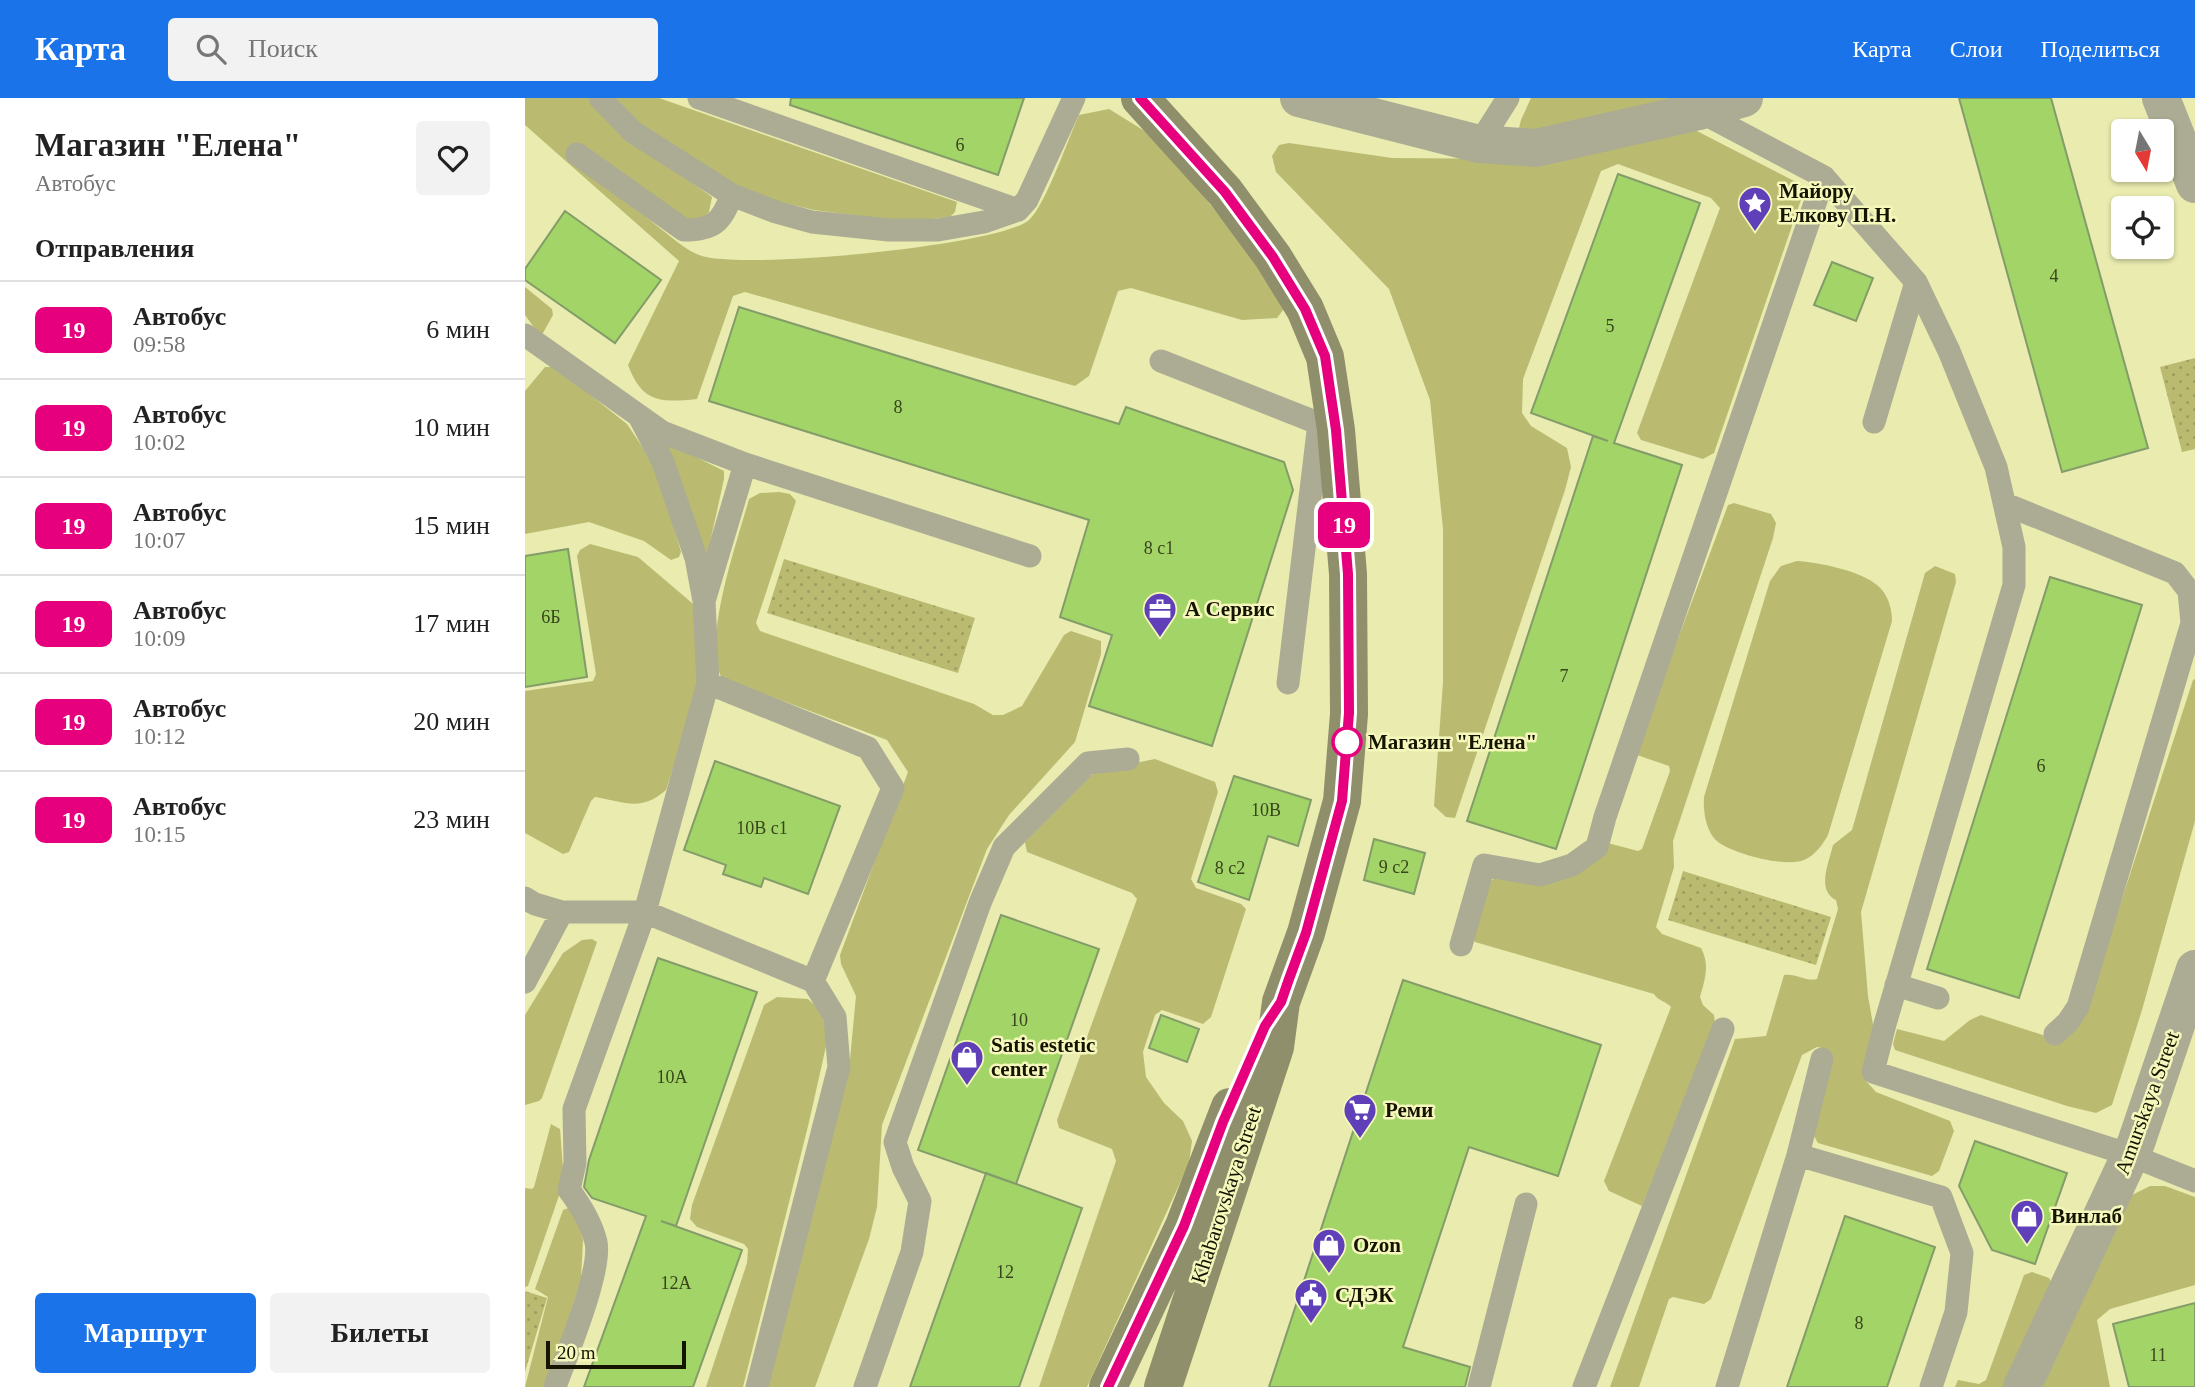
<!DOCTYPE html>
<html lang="ru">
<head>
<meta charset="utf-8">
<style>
  body { margin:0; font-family:Georgia,serif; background:#f2f2f2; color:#222; height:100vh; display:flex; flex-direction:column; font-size:26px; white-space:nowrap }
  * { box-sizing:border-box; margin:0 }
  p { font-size:23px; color:#767676 }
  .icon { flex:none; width:38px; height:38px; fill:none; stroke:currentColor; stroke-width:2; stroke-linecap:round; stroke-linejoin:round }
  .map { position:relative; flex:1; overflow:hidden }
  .panel { display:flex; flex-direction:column; background:#fff; width:525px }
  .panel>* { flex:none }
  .badge { padding:0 14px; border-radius:10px; font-size:24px; line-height:46px }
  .needle { width:46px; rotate:170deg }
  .fabs { position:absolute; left:1586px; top:21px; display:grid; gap:14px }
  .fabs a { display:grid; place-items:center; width:63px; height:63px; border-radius:7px; background:#fff; box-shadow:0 2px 5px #0004; font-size:35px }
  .scale { position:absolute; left:21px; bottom:18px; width:140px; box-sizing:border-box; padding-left:7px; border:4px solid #141401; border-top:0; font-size:19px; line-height:24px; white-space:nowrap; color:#141401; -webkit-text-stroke:5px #f6f8bb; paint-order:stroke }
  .map>.badge { position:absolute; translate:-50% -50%; box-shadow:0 0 0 4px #fff }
  h2 { padding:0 35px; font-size:26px; line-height:63px }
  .round { display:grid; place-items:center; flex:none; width:74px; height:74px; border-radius:7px; background:#f2f2f2 }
  .overview { display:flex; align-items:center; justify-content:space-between; height:119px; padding:0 35px }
  h1 { font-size:33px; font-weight:800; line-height:52px }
  .cta { display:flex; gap:14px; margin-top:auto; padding:14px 35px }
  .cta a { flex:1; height:80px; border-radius:7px; background:#1a73e8; color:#fff; font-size:28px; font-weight:800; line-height:80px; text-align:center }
  .cta a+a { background:#f2f2f2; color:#222 }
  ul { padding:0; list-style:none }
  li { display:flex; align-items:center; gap:21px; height:98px; padding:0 35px; border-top:2px solid #e0e0e0 }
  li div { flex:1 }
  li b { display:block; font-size:26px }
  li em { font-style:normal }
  li .badge { min-width:77px; font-weight:700; text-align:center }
  header { display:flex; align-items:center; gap:42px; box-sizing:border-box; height:98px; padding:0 35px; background:#1a73e8; color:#fff }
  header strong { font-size:33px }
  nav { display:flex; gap:38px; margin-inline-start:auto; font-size:24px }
  .search { width:490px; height:63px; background:#f2f2f2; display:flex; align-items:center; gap:18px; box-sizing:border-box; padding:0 24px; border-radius:7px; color:#767676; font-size:26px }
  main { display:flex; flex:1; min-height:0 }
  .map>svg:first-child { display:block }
  .green { fill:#babb71 }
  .park { fill:url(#park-dots) }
  .building { fill:#a3d467; stroke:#839c69; stroke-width:2 }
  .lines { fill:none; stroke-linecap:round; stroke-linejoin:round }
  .lane { stroke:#abac93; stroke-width:23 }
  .street { stroke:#abac93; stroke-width:38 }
  .secondary { stroke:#8f906b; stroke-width:38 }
  .line-casing { stroke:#fff; stroke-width:16 }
  .line { stroke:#e6007e; stroke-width:10 }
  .stop-dot { fill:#fff; stroke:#e6007e; stroke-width:3.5 }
  .labels { text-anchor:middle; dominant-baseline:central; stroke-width:5; stroke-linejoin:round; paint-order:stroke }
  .number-label { font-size:18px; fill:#38441a }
  .poi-label { font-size:21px; font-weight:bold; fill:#141401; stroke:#f6f8bb; text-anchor:start }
  .stop-label { font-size:21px; font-weight:bold; fill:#141401; stroke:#f6f8bb; text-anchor:start }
  .street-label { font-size:21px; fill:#141401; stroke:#f6f8bb }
</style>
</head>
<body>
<header>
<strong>Карта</strong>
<div class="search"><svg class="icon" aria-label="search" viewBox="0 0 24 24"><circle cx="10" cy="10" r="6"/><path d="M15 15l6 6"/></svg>Поиск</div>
<nav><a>Карта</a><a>Слои</a><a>Поделиться</a></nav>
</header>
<main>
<section class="panel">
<div class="overview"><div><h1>Магазин &quot;Елена&quot;</h1><p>Автобус</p></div><a class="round"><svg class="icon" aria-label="heart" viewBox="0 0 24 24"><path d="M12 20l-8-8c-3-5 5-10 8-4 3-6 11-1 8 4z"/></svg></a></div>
<h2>Отправления</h2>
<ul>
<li><span class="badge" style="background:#e6007e;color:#fff">19</span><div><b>Автобус</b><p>09:58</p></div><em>6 мин</em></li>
<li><span class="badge" style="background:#e6007e;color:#fff">19</span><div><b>Автобус</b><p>10:02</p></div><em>10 мин</em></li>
<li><span class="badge" style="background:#e6007e;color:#fff">19</span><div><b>Автобус</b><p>10:07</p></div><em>15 мин</em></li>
<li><span class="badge" style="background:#e6007e;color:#fff">19</span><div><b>Автобус</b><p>10:09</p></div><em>17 мин</em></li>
<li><span class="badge" style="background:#e6007e;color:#fff">19</span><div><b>Автобус</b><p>10:12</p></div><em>20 мин</em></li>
<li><span class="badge" style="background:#e6007e;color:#fff">19</span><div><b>Автобус</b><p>10:15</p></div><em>23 мин</em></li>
</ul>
<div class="cta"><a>Маршрут</a><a>Билеты</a></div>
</section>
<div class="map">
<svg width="1670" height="1289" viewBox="0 0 1670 1289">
  <defs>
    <pattern id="park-dots" width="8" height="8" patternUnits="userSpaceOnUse" patternTransform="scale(1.75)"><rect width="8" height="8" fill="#babb71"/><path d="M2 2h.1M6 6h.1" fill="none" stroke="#9fa060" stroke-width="1.8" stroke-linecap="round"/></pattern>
  </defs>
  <rect width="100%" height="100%" fill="#e9ebaf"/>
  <path class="green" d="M0 0H65L102 38 187 99 184 114 175 124H159L43 58C72 81 102 104 131 127 144 137 159 151 174 157 212 173 475 148 504 122 521 106 543 41 554 17L584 11 631 40 759 197 758 212 752 220 717 222 606 190 593 193 564 278 550 288 220 194 208 198 172 301C134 305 117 304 103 267L154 163 0 27Z
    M82 0H134L432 104 430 114 425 119 399 122 359 121 289 112 231 98 112 30Z
    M1006 0H1182L992 38 996 22Z
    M1166 30 1275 86 1279 93 1189 355 1178 361 1116 342 1112 335 1195 110 1186 100 1093 66 1076 73 998 281 997 315 1006 328 1042 350 1046 369 1040 392 930 720 921 719 909 708 918 584V431L905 302 864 191 751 74 747 58 754 47 764 45 867 60 990 61Z
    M0 189 27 211 28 217 18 235H13L0 217Z
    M20 269H28L35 273 102 326 132 371 156 454 154 459 146 462 119 443 64 424 0 436V293Z
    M145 346 199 373V381L182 458 142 348Z
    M254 394 265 396 271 403 231 525 235 533 449 606 468 617H478L497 608 539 537 546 533 576 543V556L550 644 484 717 462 751 357 1027 352 1109 344 1141 290 1289H242L324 972 331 898 316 866 315 857 383 674 362 642 197 580C176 545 213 441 224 401L235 395Z
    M1209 405 1246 416 1251 425 1248 440 1148 743 1149 769 1131 829 1137 836 1176 850C1185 867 1180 881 1175 899L1178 907 1189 917 1190 925 1117 1108 1084 1093 1079 1083 1146 909C1141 903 1133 903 1129 896L950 844 947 840 965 784 973 777 1018 786 1079 744 1113 753 1117 751 1145 673 1144 668 1112 657 1111 653 1203 407Z
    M65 446 113 459 167 505 172 513 174 588 141 692C116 714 100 704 70 699L66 703 44 754 38 756 0 735V593L68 583 71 576 52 458 55 452Z
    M1272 463C1293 464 1336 473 1352 487 1363 496 1367 510 1367 523L1303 737C1298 746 1291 756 1281 761 1264 771 1209 756 1193 744 1181 734 1178 714 1179 699L1245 483 1256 468Z
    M1410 468 1430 476 1431 484 1336 814 1343 898 1349 932 1341 983 1351 994 1425 1023 1429 1033 1414 1073 1407 1078 1293 1045 1289 1038 1306 960 1302 951 1292 949 1277 957 1186 1201 1179 1206 1148 1199 1144 1201 1114 1289H1085L1210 941 1241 938 1259 877C1271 875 1281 884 1292 881L1313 811 1311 802C1291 792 1304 765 1308 747L1327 732 1400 475Z
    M1670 581V723L1617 912 1587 1007 1571 1015 1542 1008 1370 952 1368 946 1372 931 1419 943 1445 922 1456 917 1533 942 1562 909 1668 582Z
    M630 661 690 684 693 694 666 781 671 790 716 806 721 811 686 919 678 926 637 912 630 917 618 954 621 979 639 1005 658 1023 667 1043 664 1065 562 1289H514L591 1063 587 1051 534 1030 532 1022 612 801 607 795 502 754 500 744 571 673Z
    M67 841 72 844 17 1000 14 1003 0 1007V917L38 855 57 842Z
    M252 899 283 901 294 911 304 935 284 1024 218 1289H181L222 1165 223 1151 219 1146 172 1129 165 1121 167 1107 239 907Z
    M26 1026 35 1031 39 1083 3 1188 0 1189V1090L7 1091 9 1089Z
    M1625 1088H1640L1670 1099V1187L1585 1211 1572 1222 1585 1289H1513L1607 1097Z
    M46 1109 50 1112 58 1142 56 1181 22 1289H0L23 1199 10 1191 38 1112Z
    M1507 1174 1524 1180 1528 1187 1491 1289H1430L1433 1282 1454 1286 1461 1282 1499 1177Z"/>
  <path class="park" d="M1670 260V351L1657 354 1635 269Z
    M259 461 450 520 433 575 242 515Z
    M1158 773 1306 819 1291 867 1143 822Z
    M0 1193 22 1200 0 1274Z"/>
  <path class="building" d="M266 0H499L473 77 265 7Z
    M1434 0H1526L1623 350 1537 374Z
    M1093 76 1175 105 1089 345 1157 367 1031 751 942 723 1068 338 1083 343 1006 315Z
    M40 113 136 182 90 245 0 182V171Z
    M1307 164 1348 180 1331 223 1289 207Z
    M214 209 594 326 601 309 759 364 768 392 687 648 564 608 587 537 535 519 564 422 184 303Z
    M43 451 62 579 0 589V458Z
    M1525 479 1617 507 1494 900 1402 871Z
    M190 663 315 708 283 796 239 780 236 789 198 776 201 767 159 752Z
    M709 678 786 702 773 748 743 738 724 802 673 784Z
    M849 741 900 755 889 796 839 782Z
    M476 817 574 851 491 1086 393 1052Z
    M133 860 232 894 151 1128 136 1123 217 1152 168 1289H59L121 1118 67 1100 59 1089 64 1062Z
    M878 882 1076 947 1033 1078 944 1049 878 1249 945 1269 940 1289H744Z
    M636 917 674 931 662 964 624 950Z
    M1450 1043 1542 1075 1510 1166 1467 1152 1434 1088Z
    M461 1075 557 1110 494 1289H385Z
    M1320 1118 1410 1149 1362 1289H1262Z
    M1670 1205V1289H1604L1588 1226Z"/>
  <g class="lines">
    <path class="lane" d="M75 0 108 34 207 97 251 114 287 124 364 132H413L459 124 493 112
      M174 0 493 112 502 102 549 0
      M1174 13 1299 79 1391 184 1424 253 1471 369 1489 449V487L1360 926 1348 974 1605 1057 1670 1083
      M954 46 983 0
      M52 56 159 132C189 132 196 124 207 97
      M0 237 137 334 220 366 505 458
      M636 263 808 331
      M1349 324 1391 184
      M1480 406 1650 475 1664 493 1667 525 1553 909 1543 924 1530 936
      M180 500 220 366
      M763 585 794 325
      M0 800 10 806 37 814H120L288 883 368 690 343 650 183 585
      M936 847 959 767 1015 777 1047 767 1072 749 1080 719 1299 79
      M0 884 37 814
      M1371 887 1413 900
      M1273 1057 1416 1099 1437 1155 1431 1214 1406 1289
      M30 1289C41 1258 77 1173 71 1144 66 1124 56 1108 44 1092L50 1065 49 1011 120 814 183 585 179 503 171 460 138 364 115 320
      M232 1289 314 969 310 919 288 883
      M340 1289 387 1154 395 1103 378 1069 370 1044 455 805 479 749 563 665 603 661
      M954 1289 1001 1106
      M1059 1289 1198 931
      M1202 1289 1273 1057 1297 961"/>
    <path class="street" d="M774 0 954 46 1011 50 1174 13 1219 0
      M1636 0 1670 86
      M1497 1289 1611 1045 1670 871"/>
    <path class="secondary" d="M615 0 700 94 748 159 780 211 800 259 811 332 823 476 824 616 817 703 781 835 756 904 750 949 638 1289
      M583 1289 659 1128 705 1009"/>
  </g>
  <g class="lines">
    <defs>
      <path id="line" d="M583 1289 659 1128 698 1024 740 928 756 904 764 881 781 835 817 703 824 615 823 476 811 332 800 258 780 211 748 159 700 94 615 0"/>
    </defs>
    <use href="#line" class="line-casing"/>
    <use href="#line" class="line"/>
  </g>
  <defs>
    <symbol id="sight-pin" viewBox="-11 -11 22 30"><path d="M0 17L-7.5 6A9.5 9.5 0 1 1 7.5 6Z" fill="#5f40b9" stroke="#f6f8bb"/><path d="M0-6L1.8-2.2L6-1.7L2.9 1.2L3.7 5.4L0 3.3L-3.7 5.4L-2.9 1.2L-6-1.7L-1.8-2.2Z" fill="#fff"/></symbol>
    <symbol id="office-pin" viewBox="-11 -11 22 30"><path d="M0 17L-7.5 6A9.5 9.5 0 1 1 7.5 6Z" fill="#5f40b9" stroke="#f6f8bb"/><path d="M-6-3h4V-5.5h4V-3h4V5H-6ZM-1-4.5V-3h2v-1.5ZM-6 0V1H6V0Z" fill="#fff"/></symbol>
    <symbol id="shop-pin" viewBox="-11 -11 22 30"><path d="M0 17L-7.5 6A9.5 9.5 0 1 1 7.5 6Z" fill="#5f40b9" stroke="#f6f8bb"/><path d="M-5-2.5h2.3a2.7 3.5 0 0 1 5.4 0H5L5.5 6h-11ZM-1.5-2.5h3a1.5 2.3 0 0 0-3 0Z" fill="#fff"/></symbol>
    <symbol id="supermarket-pin" viewBox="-11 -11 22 30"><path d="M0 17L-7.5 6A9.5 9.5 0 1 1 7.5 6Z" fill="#5f40b9" stroke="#f6f8bb"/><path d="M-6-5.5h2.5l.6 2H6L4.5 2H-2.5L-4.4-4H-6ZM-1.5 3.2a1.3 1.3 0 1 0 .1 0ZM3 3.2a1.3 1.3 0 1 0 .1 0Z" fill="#fff"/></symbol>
    <symbol id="civic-pin" viewBox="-11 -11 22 30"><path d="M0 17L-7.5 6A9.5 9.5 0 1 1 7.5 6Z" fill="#5f40b9" stroke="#f6f8bb"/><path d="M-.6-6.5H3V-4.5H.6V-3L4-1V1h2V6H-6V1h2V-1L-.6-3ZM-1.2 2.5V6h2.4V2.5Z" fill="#fff"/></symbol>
  </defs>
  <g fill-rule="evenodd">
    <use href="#sight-pin" x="1211" y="86" width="38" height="52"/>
    <use href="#office-pin" x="616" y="492" width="38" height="52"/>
    <use href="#shop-pin" x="423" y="940" width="38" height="52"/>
    <use href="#supermarket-pin" x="816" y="993" width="38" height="52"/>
    <use href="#shop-pin" x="1483" y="1099" width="38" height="52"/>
    <use href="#shop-pin" x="785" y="1128" width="38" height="52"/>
    <use href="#civic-pin" x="767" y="1178" width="38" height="52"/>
  </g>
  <circle class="stop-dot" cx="822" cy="644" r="14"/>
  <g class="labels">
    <g class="number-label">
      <text x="435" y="47">6</text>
      <text x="1529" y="178">4</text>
      <text x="1085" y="228">5</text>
      <text x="373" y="309">8</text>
      <text x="634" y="450">8 с1</text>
      <text x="26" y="519">6Б</text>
      <text x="1039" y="578">7</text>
      <text x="1516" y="668">6</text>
      <text x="741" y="712">10В</text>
      <text x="237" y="730">10В с1</text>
      <text x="869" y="769">9 с2</text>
      <text x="705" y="770">8 с2</text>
      <text x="494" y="922">10</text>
      <text x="147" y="979">10А</text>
      <text x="480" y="1174">12</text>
      <text x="151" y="1185">12А</text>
      <text x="1334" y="1225">8</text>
      <text x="1633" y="1257">11</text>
    </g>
    <g class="poi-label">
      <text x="1254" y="93">Майору<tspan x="1254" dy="24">Елкову П.Н.</tspan></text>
      <text x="660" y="511">А Сервис</text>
      <text x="466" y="947">Satis estetic<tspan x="466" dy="24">center</tspan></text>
      <text x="860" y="1012">Реми</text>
      <text x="1526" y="1118">Винлаб</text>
      <text x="828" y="1147">Ozon</text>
      <text x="810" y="1197">СДЭК</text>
    </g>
    <g class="stop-label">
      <text x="843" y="644">Магазин "Елена"</text>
    </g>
    <g class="street-label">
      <text transform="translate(1622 1005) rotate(-70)">Amurskaya Street</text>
      <text transform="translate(701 1097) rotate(-72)">Khabarovskaya Street</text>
    </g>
  </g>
</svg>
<div class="fabs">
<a><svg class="needle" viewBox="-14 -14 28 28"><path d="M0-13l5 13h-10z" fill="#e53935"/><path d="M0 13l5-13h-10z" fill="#767676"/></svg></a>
<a><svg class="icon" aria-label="locate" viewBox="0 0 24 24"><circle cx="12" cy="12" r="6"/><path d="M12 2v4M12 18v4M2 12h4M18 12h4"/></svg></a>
</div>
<div class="scale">20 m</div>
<b class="badge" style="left:819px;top:427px;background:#e6007e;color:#fff">19</b>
</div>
</main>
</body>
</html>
